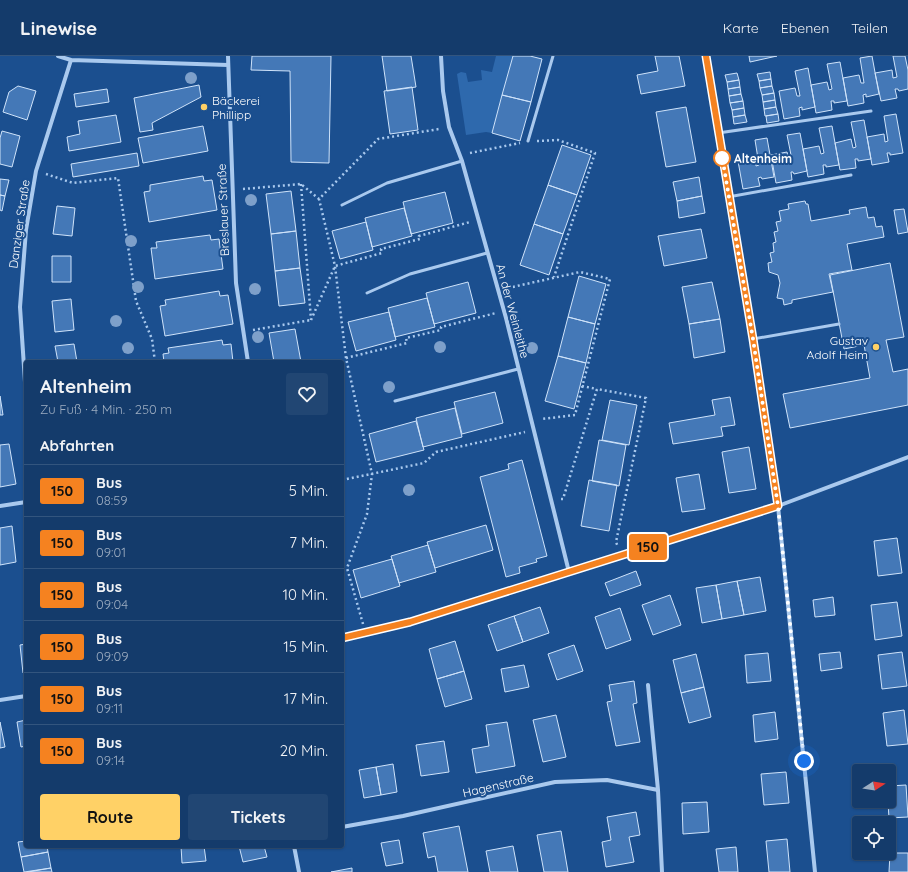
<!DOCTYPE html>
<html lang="de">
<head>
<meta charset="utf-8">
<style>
  body { margin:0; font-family:Quicksand,sans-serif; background:#214673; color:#f1f3f6; height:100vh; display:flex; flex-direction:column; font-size:15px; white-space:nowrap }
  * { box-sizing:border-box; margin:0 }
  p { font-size:13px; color:#9dadc1 }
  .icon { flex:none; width:22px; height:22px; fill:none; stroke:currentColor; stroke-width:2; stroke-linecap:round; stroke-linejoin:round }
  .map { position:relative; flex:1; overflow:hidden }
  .details { position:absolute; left:24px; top:304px; width:320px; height:488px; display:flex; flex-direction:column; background:#143b6b; border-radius:4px; box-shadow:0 1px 3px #0004,0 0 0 1px #33557e }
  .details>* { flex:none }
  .badge { padding:0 8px; border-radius:3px; font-size:14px; line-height:26px }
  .needle { width:26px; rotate:78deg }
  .fabs { position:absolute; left:852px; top:708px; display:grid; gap:8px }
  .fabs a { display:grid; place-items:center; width:44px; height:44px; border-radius:4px; background:#143b6b; box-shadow:0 1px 3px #0004,0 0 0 1px #33557e; font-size:20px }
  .you { position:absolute; width:20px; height:20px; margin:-10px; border:3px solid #fff; border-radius:50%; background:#1a73e8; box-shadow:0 0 0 6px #1a73e833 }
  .map>.badge { position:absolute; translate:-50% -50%; box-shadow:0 0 0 2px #fff }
  h2 { padding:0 16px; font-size:15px; line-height:36px }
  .round { display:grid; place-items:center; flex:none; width:42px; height:42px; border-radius:4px; background:#214673 }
  .overview { display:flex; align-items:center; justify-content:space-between; height:68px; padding:0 16px }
  h1 { font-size:19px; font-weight:800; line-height:30px }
  .button { display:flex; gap:8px; margin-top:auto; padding:8px 16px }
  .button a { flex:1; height:46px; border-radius:4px; background:#ffd166; color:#111; font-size:16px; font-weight:800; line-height:46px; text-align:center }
  .button a+a { background:#214673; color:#f1f3f6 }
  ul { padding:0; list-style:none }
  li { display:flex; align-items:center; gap:12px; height:52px; padding:0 16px; border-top:1px solid #33557e }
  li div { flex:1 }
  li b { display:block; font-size:15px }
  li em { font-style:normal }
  li .badge { min-width:44px; font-weight:700; text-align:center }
  header { display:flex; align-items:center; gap:24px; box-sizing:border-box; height:56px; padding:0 20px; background:#143b6b; border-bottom:1px solid #33557e }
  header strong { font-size:19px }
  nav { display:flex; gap:22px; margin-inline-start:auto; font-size:14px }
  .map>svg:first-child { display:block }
  .green { fill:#2e69ad }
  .building { fill:#4478b7; stroke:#cfe3fa }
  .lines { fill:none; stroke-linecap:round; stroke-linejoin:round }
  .path { stroke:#a9c9ee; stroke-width:2.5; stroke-dasharray:2 3; stroke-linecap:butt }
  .lane { stroke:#a9c9ee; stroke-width:3 }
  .street { stroke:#a9c9ee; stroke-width:4 }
  .tree { fill:#7ea0ca }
  .line-casing { stroke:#fff; stroke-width:9 }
  .line { stroke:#f58220; stroke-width:6 }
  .walk { stroke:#fff; stroke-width:4; stroke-dasharray:0 7.2 }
  .poi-dot { fill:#ffd166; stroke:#1b4f8f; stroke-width:1.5 }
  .stop-dot { fill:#fff; stroke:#f58220; stroke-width:2 }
  .labels { text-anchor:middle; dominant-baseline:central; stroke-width:4; stroke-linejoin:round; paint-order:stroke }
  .poi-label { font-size:12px; fill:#fff; stroke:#1b4f8f; text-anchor:start }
  .stop-label { font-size:12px; font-weight:bold; fill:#fff; stroke:#1b4f8f; text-anchor:start }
  .street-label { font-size:12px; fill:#fff; stroke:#1b4f8f }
</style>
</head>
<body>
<header>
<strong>Linewise</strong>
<nav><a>Karte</a><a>Ebenen</a><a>Teilen</a></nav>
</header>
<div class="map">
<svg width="908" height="816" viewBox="0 0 908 816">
  <rect width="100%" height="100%" fill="#1b4f8f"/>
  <path class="green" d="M496 0H513L492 77 486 76 466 79 457 18 461 16 466 17 468 26 482 24 481 14 492 16Z"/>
  <path class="building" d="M252 0H331L329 107 291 106 290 15 251 14Z
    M382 0H411L416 31 387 35Z
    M513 0H530L542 3 531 46 502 39Z
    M655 0H679L685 30 641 38 637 19 658 15Z
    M749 0H777L750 6Z
    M872 0 879 38 866 41V38L863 39 864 47 848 50 843 22 859 19 861 27H864L860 2Z
    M893 0H905L908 14V33L899 35 898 33H895L897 42 881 45 875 17 892 14 893 22 897 21Z
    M840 6 847 45 834 47V45H831L832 54 816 57 811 29 827 26 829 34 832 33 827 8Z
    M808 12 815 51 802 54V51L799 52 800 60 784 63 779 35 795 32 797 40H800L795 15Z
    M770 16 771 23 759 25 757 18Z
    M737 17 739 24 727 26 725 19Z
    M771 23 772 30 760 32 759 25Z
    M739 24 740 31 728 33 727 26Z
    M199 29 201 41 152 67 153 74 140 76 134 42Z
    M18 30 36 35 27 64 3 56 9 36Z
    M772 30 774 37 762 39 760 32Z
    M412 31 418 74 390 78 384 35Z
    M740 31 741 38 729 40 728 33Z
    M107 33 109 46 76 51 74 38Z
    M774 37 775 44 763 46 762 39Z
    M741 38 743 45 730 47 729 40Z
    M502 39 531 46 520 85 492 77Z
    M775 44 776 51 764 53 763 46Z
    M743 45 744 52 732 54 730 47Z
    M686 51 696 106 666 111 656 56Z
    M776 51 778 58 765 60 764 53Z
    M744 52 745 59 733 61 732 54Z
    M778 58 779 65 767 67 766 60Z
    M896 58 903 97 890 99V97H887L889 106 872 109 867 81 884 78 885 86 888 85 884 60Z
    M116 59 121 86 69 95 67 81 80 78 78 65Z
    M745 59 747 66 734 68 733 61Z
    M864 64 871 103 858 105V103H855L856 112 840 114 835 87 851 83 853 92 856 91 851 66Z
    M203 70 208 95 143 107 138 82Z
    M832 70 839 109 826 111V109H823L824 118 808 121 803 93 819 90 821 98 824 97 819 72Z
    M2 75 20 80 12 111 0 108V82Z
    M800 77 807 115 794 118 793 116H791L792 124 776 127 771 99 787 96 789 105 792 104 787 79Z
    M767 82 774 121 762 123 761 121 758 122 760 130 743 133 738 105 755 102 756 110 759 109 755 84Z
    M562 89 591 99 577 139 548 129Z
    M137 97 139 110 73 121 71 108Z
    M203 120 204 125 212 124 217 154 149 166 144 136 150 135V129Z
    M699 121 702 140 677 145 673 126Z
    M0 123 9 124 5 140 0 139Z
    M548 129 577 139 563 178 534 168Z
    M291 135 296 175 271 178 266 138Z
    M445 136 453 167 411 178 403 146Z
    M0 139 5 140 2 155 0 154Z
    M702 140 705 157 679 162 677 145Z
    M805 145 806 148H808L811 165 850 158 849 154 866 151 868 162 874 161 876 171 882 170 884 181 847 188 852 214 829 218 833 236 792 244V247L784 249 783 243 777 242 780 227 778 219 769 216 768 207 772 206 770 197 774 196 773 187 776 186 774 176 778 175 776 166 781 165 779 155 789 153 788 148Z
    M57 150 75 152 72 180 53 178Z
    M404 152 412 180 372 191 365 162Z
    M904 153 908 176 898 178 894 154Z
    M366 166 373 194 340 203 332 175Z
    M534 168 563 178 549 219 520 209Z
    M701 173 707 202 664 210 658 180Z
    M296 175 300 212 275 215 271 178Z
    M210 179 211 184 219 183 223 213 155 223 151 192H157L156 186Z
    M52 200H71V226H52Z
    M890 207 904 281 886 284 893 316 908 313V349L790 372 783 338 870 322 864 289 844 293 830 219Z
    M300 212 305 247 279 250 275 215Z
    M579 220 606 228 595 268 568 261Z
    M468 226 476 257 434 268 426 237Z
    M712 226 720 263 689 268 682 231Z
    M219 235 220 240 228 239 233 268 165 280 160 250 166 249 165 244Z
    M427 242 435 271 395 281 388 252Z
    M71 243 74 274 55 276 52 245Z
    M389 256 396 284 356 295 348 266Z
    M568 261 595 268 586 307 558 300Z
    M720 263 725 296 694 302 689 268Z
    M295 273 301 306H274L269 277Z
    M222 284 223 289 231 288 233 306H164L163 298 169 297 168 292Z
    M74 288 77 306H58L55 290Z
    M558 300 586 307 574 353 545 345Z
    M495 336 503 367 462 378 454 346Z
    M0 340 3 359H0Z
    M730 341 735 369 721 371 723 380 673 388 669 367 715 359 712 344Z
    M610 344 637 349 629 389 602 384Z
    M455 352 462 381 423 391 416 362Z
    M416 365 424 394 376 406 369 378Z
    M599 384 626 389 619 430 592 425Z
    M9 388 16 428 0 431V389Z
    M749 391 756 433 729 437 722 396Z
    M522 404 547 500 536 503 537 506 519 511 520 517 506 521 480 421 509 413 508 408Z
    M699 418 705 453 682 456 676 422Z
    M589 424 617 429 609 475 581 470Z
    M486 469 493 494 435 512 427 486Z
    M12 470 16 506 0 509V472Z
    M897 482 902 517 878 520 874 485Z
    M428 489 436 516 399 527 391 500Z
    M392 503 400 530 361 542 353 514Z
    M636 515 641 529 610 540 605 527Z
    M760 521 766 555 744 559 737 525Z
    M737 525 744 559 722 563 716 529Z
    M716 529 722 563 702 567 696 532Z
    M670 539 681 569 653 579 642 549Z
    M833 541 835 559 815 561 813 544Z
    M897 546 902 580 875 584 871 549Z
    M540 551 549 577 523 586 514 560Z
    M620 552 631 584 606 593 595 561Z
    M514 560 523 586 497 595 488 569Z
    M455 585 464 615 437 623 429 593Z
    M26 588V617H23L20 589Z
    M574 589 583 615 557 624 548 598Z
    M840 596 842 612 821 615 819 598Z
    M902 596 907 630 882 633 878 599Z
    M768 597 771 625 747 627 745 599Z
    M696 598 704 631 681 637 673 604Z
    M524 609 529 631 505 636 501 613Z
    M464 615 472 643 445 651 437 623Z
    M634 625 637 647 633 648 640 686 616 690 607 646 612 645 609 629Z
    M704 631 711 661 689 667 681 637Z
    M904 654 908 688 887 690 883 657Z
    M775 656 778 683 755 686 753 659Z
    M556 659 566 701 543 706 533 664Z
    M26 664V690L21 691 17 666Z
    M0 666 5 691 0 692Z
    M507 666 515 710 476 717 472 693 489 690 486 669Z
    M444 685 449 716 421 720 416 689Z
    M393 708 397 736 381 739 376 711Z
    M376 711 381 739 364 742 359 714Z
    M786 716 789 747 764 749 761 718Z
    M906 729 908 761 889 762 888 747 885 748V745H889V730Z
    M707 746 709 776 683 778 682 747Z
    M636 756 640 779 629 781 634 806 606 811 602 786 611 784 607 761Z
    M459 770 468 816H438L435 800 428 802 423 777Z
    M561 775 568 816H544L537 779Z
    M787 783 790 816H769L766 785Z
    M399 784 403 807 386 810 381 787Z
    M26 785V790H47L48 796 21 801 18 786Z
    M181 790H204L206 805 182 807Z
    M239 790H264L267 801 243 806Z
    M513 790 518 816H490L486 795Z
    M736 791 738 816H719L716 793Z
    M48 796 51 812 24 816 21 801Z
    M890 797H908V816H889Z
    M51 812 52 816H28Z
    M352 812V816H331Z"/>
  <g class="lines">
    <path class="path" d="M537 85 558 84 595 97 554 221
      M470 97 520 87
      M46 118 73 127 118 122 136 245 152 283 155 306
      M301 128 311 264
      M243 133 301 128 319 143
      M508 232 580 216 610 223 575 359 542 363
      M311 264 335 210 382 197 381 193 420 183 419 180 470 166
      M253 274 311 264
      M346 302 407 287 406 282 441 274V271L496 257
      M582 330 597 333
      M342 424 424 407 436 396 525 376
      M561 443H563L597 333 646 342 616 486 618 491
      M363 568 347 512 367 458 372 418 346 302 335 210 319 143 378 83 439 73"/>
    <path class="lane" d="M718 77 871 55
      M528 85 553 0
      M728 141 851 119
      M342 149 387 127 462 105
      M367 237 410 218 487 197
      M753 283 839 268
      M395 345 518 313"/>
    <path class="street" d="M58 0 71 4 228 9
      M228 0 236 227 248 306
      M441 0 443 35 449 71 462 105 506 262 569 516
      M706 0 753 283 778 450 815 816
      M26 341 20 251 26 174 36 115 71 4
      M0 450 26 446
      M342 582 410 566 778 450 908 401
      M648 629 658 734 662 816
      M0 644 26 640
      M342 771 403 760 555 726 607 724 658 734
      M294 790 299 816"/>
  </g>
  <g class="tree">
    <circle cx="191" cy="22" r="6"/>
    <circle cx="251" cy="144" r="6"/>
    <circle cx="131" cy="185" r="6"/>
    <circle cx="138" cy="231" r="6"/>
    <circle cx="255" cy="233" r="6"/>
    <circle cx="116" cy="265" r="6"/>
    <circle cx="258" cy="281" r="6"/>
    <circle cx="440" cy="291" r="6"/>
    <circle cx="128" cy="292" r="6"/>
    <circle cx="532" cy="292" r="6"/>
    <circle cx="389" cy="331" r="6"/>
    <circle cx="409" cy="434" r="6"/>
  </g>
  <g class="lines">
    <defs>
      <path id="line" d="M342 582 410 566 778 450 753 283 706 0"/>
    </defs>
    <use href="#line" class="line-casing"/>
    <use href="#line" class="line"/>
    <path class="walk" d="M722 102V100L753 283 778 450 804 705"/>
  </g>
  <g class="poi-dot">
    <circle cx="204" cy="51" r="4"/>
    <circle cx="876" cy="291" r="4"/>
  </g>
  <circle class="stop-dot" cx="722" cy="102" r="8"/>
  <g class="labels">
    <g class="poi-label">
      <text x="212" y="44">Bäckerei<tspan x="212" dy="14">Phillipp</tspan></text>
      <text x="868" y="284" text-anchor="end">Gustav<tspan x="868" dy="14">Adolf Heim</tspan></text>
    </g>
    <g class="stop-label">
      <text x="734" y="102">Altenheim</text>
    </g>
    <g class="street-label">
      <text transform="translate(223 154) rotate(-92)">Breslauer Straße</text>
      <text transform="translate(19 168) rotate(-82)">Danziger Straße</text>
      <text transform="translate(513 255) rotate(75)">An der Weinleithe</text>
      <text transform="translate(498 729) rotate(-13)">Hagenstraße</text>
    </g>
  </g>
</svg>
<div class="fabs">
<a><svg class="needle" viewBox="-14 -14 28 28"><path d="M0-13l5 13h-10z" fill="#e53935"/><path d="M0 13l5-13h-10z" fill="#9dadc1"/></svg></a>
<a><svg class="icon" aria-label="locate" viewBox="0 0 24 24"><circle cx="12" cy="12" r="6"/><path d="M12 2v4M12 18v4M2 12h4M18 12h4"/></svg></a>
</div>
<div class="you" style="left:804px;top:705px"></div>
<b class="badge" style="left:648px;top:491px;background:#f58220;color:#111">150</b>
<section class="details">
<div class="overview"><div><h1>Altenheim</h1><p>Zu Fuß · 4 Min. · 250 m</p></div><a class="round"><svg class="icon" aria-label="heart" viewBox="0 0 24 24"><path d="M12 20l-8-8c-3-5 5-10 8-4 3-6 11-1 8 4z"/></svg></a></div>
<h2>Abfahrten</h2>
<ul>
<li><span class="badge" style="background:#f58220;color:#111">150</span><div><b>Bus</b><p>08:59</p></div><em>5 Min.</em></li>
<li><span class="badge" style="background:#f58220;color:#111">150</span><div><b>Bus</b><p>09:01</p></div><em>7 Min.</em></li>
<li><span class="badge" style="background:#f58220;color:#111">150</span><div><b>Bus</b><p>09:04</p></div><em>10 Min.</em></li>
<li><span class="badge" style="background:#f58220;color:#111">150</span><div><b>Bus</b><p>09:09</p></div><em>15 Min.</em></li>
<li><span class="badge" style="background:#f58220;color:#111">150</span><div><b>Bus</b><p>09:11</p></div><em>17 Min.</em></li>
<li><span class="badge" style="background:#f58220;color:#111">150</span><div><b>Bus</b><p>09:14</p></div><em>20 Min.</em></li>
</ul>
<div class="button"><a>Route</a><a>Tickets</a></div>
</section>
</div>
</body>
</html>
